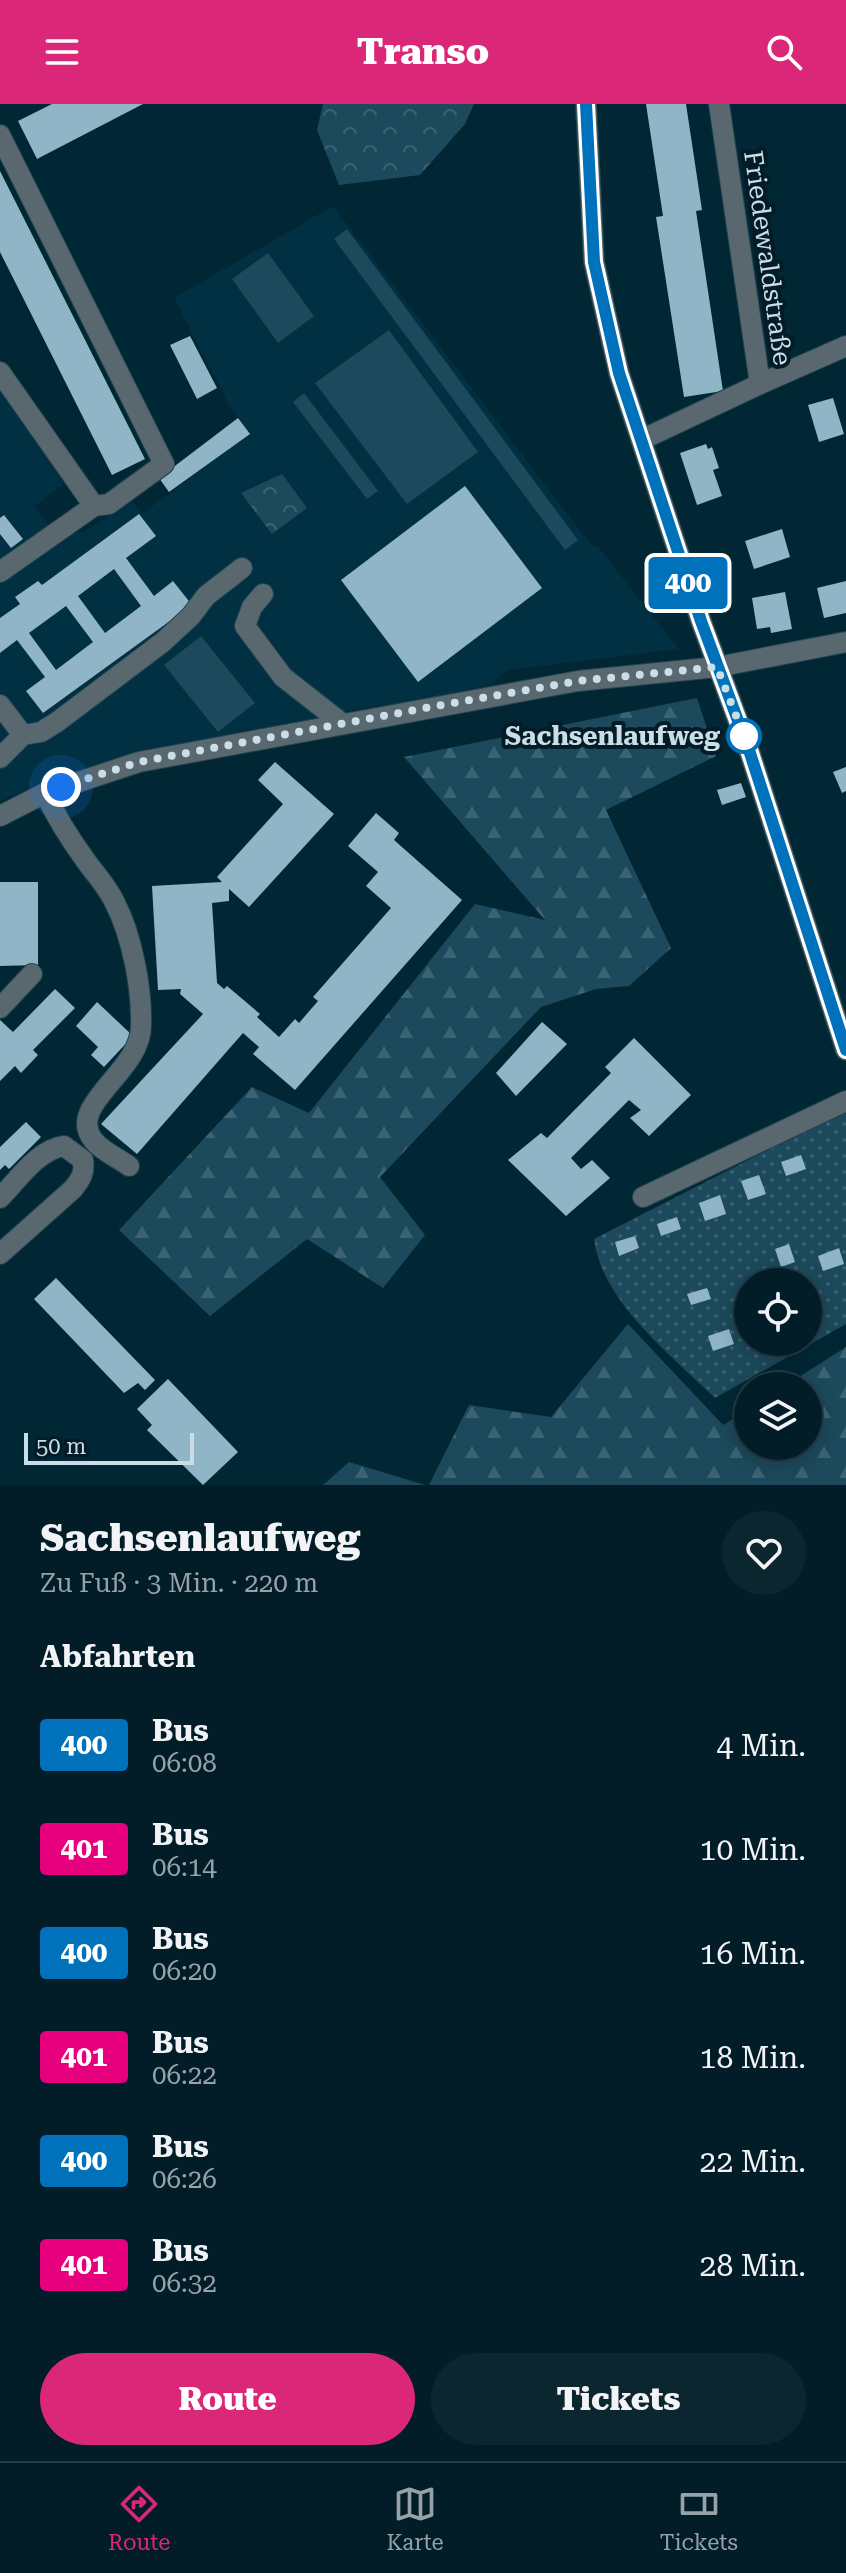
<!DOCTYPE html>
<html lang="de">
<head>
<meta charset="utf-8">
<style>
  body { margin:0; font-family:"Roboto Serif",serif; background:#0c262f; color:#f1f3f6; height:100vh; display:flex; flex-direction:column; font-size:30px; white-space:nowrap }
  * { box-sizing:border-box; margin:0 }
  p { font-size:26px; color:#96a2a7 }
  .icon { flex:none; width:44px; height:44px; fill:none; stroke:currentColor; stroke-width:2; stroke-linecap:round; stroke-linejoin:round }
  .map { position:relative; height:1381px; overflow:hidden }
  .drawer { display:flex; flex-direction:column; background:#021d27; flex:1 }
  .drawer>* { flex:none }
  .badge { padding:0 16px; border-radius:6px; font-size:28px; line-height:52px }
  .controls { position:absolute; left:734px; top:1164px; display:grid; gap:16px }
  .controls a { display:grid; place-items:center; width:88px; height:88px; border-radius:50%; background:#021d27; box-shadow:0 4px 20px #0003,0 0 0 2px #233b44; font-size:40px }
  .scale { position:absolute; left:24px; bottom:20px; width:170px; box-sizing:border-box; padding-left:8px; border:4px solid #cbdee7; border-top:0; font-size:22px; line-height:28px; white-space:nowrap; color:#cbdee7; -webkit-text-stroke:6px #031c27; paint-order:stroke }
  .you { position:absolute; width:40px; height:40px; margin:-20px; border:6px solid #fff; border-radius:50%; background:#1a73e8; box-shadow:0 0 0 12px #1a73e833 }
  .map>.badge { position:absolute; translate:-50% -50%; box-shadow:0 0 0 4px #fff }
  h2 { padding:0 40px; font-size:30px; line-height:72px }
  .round { display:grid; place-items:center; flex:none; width:84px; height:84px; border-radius:42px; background:#0c262f }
  .overview { display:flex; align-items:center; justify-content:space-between; height:136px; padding:0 40px }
  h1 { font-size:38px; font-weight:800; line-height:60px }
  .button { display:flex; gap:16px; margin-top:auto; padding:16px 40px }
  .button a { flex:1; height:92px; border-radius:48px; background:#db2777; color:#fff; font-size:32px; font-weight:800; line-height:92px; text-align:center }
  .button a+a { background:#0c262f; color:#f1f3f6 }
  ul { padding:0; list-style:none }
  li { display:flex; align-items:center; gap:24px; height:104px; padding:0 40px }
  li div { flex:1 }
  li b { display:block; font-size:30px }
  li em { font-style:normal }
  li .badge { min-width:88px; font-weight:700; text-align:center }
  header { display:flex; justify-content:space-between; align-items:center; height:104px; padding:0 40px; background:#db2777; color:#fff; font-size:36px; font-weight:800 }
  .tabs { display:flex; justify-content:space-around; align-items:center; height:112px; border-top:2px solid #233b44; background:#021d27; font-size:22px; color:#96a2a7 }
  .tabs a { display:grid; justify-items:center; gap:4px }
  .tabs .current { color:#db2777 }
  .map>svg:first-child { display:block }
  .built { fill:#003042 }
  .grass { fill:url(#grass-dots); fill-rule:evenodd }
  .forest { fill:url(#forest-firs) }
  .park { fill:url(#park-crowns) }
  .pitch { fill:#1c495b }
  .building { fill:#90b5c6; fill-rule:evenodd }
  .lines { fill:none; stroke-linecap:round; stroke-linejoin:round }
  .minor-casing { stroke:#224451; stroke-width:22 }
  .minor { stroke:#59686f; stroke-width:20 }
  .line-casing { stroke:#fff; stroke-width:18 }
  .line { stroke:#0072bc; stroke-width:12 }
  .walk { stroke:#cbdee7; stroke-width:8; stroke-dasharray:0 14.4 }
  .stop-dot { fill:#fff; stroke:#0072bc; stroke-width:4 }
  .labels { text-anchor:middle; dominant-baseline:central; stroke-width:8; stroke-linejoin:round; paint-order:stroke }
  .street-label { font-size:26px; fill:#cbdee7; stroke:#031c27 }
  .stop-label { font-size:26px; font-weight:bold; fill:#cbdee7; stroke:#031c27; text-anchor:end }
</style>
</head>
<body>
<header><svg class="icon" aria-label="menu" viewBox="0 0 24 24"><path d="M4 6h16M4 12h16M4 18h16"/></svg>Transo<svg class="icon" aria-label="search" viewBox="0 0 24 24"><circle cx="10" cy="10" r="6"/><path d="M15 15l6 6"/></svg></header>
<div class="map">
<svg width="846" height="1381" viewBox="0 0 846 1381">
  <defs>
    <pattern id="grass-dots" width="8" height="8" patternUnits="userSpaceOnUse" patternTransform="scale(2)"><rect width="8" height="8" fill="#1c495b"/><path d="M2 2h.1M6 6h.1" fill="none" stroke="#3c6373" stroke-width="1.8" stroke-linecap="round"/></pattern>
    <pattern id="forest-firs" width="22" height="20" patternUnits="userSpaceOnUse" patternTransform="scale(2)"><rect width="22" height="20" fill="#1c495b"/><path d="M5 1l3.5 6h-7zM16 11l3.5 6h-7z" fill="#3c6373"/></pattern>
    <pattern id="park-crowns" width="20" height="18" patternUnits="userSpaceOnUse" patternTransform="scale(2)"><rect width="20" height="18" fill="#1c495b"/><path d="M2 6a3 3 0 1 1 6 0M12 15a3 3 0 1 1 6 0" fill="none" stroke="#3c6373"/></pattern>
  </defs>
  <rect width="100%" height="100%" fill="#022734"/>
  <path class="built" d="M333 102 591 441 599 444 679 545 508 566 492 580 437 593 354 606 176 645 45 678 0 697V280L64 380 35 402 58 434 73 424 83 429 131 396 142 410 249 330 227 297 174 194Z"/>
  <path class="grass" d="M840 1009 846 1010V1220L715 1294C671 1251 602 1198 594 1135ZM748 1178H808V1238H748Z"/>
  <path class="forest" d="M697 594 716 652 606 706 671 844 629 882 596 885 541 903 380 1073 425 1131 383 1184 307 1135 210 1212 119 1126 252 983 309 1009 475 800 545 816 404 653Z
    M628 1220 723 1321 748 1306V1342H808V1282H785L846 1243V1381H429L469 1301 551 1313Z
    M349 1358 425 1381H323Z"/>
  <path class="park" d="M323 0H474L465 20 420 71 339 81 317 26Z
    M282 370 307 404 272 430 241 389Z"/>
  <path class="pitch" d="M347 125 578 436 565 446 334 135Z
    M268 149 314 212 278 239 232 175Z
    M389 226 478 348 407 400 315 279Z
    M304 289 378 387 367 395 293 298Z
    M201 532 255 599 218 628 164 561Z"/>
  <path class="building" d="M52 0H143L37 55 18 17Z
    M646 0H686L702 106 696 107 723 287 684 293 656 113 663 112Z
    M0 67 145 355 112 371 0 148Z
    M190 232 217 284 197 295 170 241Z
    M833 294 844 330 819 338 808 301Z
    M238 314 250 330 169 388 159 374Z
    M706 340 708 345 712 343 719 364 713 366 722 392 697 401 680 349Z
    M465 382 542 484 418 578 341 476Z
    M139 410 156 432 126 454 154 492 173 477 192 501 43 609 26 587 45 573 17 536 0 549V514L20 500 15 493 38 477 42 481ZM114 465 141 502 105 529 78 492ZM66 502 93 538 56 566 29 529Z
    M4 411 23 435 11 444 0 430V414Z
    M782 425 790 453 754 465 745 437Z
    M846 477V509L824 514 817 484Z
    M785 488 792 525 771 529 770 523 757 525 752 494Z
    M275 658 334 710 249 803 229 785V797L212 799 217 879 224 885 227 882 260 910 257 913 279 933 295 915 299 919 318 897 313 893 391 804 366 782 378 768 348 742 376 709 399 729 394 736 462 796 295 986 253 950 259 943 243 929 137 1050 101 1020 203 910 180 890 181 885 158 886 152 782 222 778 217 773 283 700 258 676Z
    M846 663V687L842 689 833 668Z
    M741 679 746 693 722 701 717 686Z
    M0 778H38V861L0 862Z
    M55 885 75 904 33 946 38 951 21 969 15 962 0 977V916L13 928Z
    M97 898 133 932 104 963 91 951 98 943 76 922Z
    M542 918 567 940 516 992 496 969Z
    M634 934 691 991 649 1032 630 1014 641 1006 629 996 571 1054 581 1065 592 1056 610 1074 566 1112 508 1056 541 1029 547 1034 611 969 605 963Z
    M26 1018 41 1033 9 1065 5 1061 0 1066V1043Z
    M801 1051 806 1065 786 1072 781 1058Z
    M759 1071 766 1090 748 1096 741 1077Z
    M720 1091 726 1110 705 1117 699 1099Z
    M677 1113 681 1125 661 1132 657 1120Z
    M635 1132 639 1144 619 1152 615 1138Z
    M789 1140 795 1158 781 1163 775 1145Z
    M839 1144 844 1160 823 1167 818 1152Z
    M56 1174 155 1276 145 1286 138 1279 124 1289 34 1195Z
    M707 1184 711 1195 691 1201 687 1190Z
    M729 1225 734 1240 713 1247 708 1232Z
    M168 1275 238 1348 203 1381 147 1326 152 1321 137 1305Z"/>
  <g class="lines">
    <defs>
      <path id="minor" d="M586 0 594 158 619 269 701 517 750 649 846 946
        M0 31 164 360 109 400 94 402 0 468
        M0 268 94 402
        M760 280 846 242
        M641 336 760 280 719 0
        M263 490 252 503 245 522 283 573 343 620
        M0 601 23 631 0 654
        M23 631 41 628 57 618 163 538 191 512 206 492 242 464
        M45 689C56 713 70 735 86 757 95 770 107 782 114 797 132 831 142 884 141 922 141 968 64 1002 94 1037 102 1047 118 1054 129 1062
        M0 712 45 689 139 658 578 577 717 563 846 538
        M0 904 32 870
        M643 1093 846 997
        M0 1094C18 1076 37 1046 64 1042L83 1056C85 1069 81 1075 73 1085L0 1150"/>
    </defs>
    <use href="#minor" class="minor-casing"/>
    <use href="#minor" class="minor"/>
  </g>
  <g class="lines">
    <defs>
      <path id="line" d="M586 0 594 158 619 269 701 517 750 649 846 946"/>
    </defs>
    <use href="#line" class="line-casing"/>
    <use href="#line" class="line"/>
    <path class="walk" d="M61 683 139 658 436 602 578 577 717 563 744 632"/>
  </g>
  <circle class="stop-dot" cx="744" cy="632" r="16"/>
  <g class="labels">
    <g class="street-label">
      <text transform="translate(768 154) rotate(82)">Friedewaldstraße</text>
    </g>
    <g class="stop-label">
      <text x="720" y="632">Sachsenlaufweg</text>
    </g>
  </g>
</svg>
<div class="controls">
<a><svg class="icon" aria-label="locate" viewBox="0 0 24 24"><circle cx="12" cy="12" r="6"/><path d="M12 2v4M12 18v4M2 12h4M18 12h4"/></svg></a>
<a><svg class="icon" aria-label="layers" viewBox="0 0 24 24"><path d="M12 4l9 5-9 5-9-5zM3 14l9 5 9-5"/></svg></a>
</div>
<div class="scale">50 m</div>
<div class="you" style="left:61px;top:683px"></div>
<b class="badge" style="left:688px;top:479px;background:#0072bc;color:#fff">400</b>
</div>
<section class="drawer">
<div class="overview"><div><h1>Sachsenlaufweg</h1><p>Zu Fuß · 3 Min. · 220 m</p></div><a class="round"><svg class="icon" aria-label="heart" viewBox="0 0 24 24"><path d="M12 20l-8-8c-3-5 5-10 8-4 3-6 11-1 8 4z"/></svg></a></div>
<h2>Abfahrten</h2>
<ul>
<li><span class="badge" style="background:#0072bc;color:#fff">400</span><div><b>Bus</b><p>06:08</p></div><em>4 Min.</em></li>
<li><span class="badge" style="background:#e6007e;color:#fff">401</span><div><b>Bus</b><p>06:14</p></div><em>10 Min.</em></li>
<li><span class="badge" style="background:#0072bc;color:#fff">400</span><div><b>Bus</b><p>06:20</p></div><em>16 Min.</em></li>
<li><span class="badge" style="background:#e6007e;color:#fff">401</span><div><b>Bus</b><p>06:22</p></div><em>18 Min.</em></li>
<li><span class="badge" style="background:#0072bc;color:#fff">400</span><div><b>Bus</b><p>06:26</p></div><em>22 Min.</em></li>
<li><span class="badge" style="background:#e6007e;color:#fff">401</span><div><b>Bus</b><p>06:32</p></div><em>28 Min.</em></li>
</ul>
<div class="button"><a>Route</a><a>Tickets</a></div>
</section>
<nav class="tabs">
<a class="current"><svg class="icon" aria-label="directions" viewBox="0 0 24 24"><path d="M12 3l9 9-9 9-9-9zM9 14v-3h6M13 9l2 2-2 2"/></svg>Route</a>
<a><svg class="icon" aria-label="map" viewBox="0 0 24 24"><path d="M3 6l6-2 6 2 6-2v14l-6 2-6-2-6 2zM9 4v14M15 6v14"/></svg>Karte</a>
<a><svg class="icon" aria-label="tickets" viewBox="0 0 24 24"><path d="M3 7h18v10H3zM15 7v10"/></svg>Tickets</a>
</nav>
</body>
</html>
